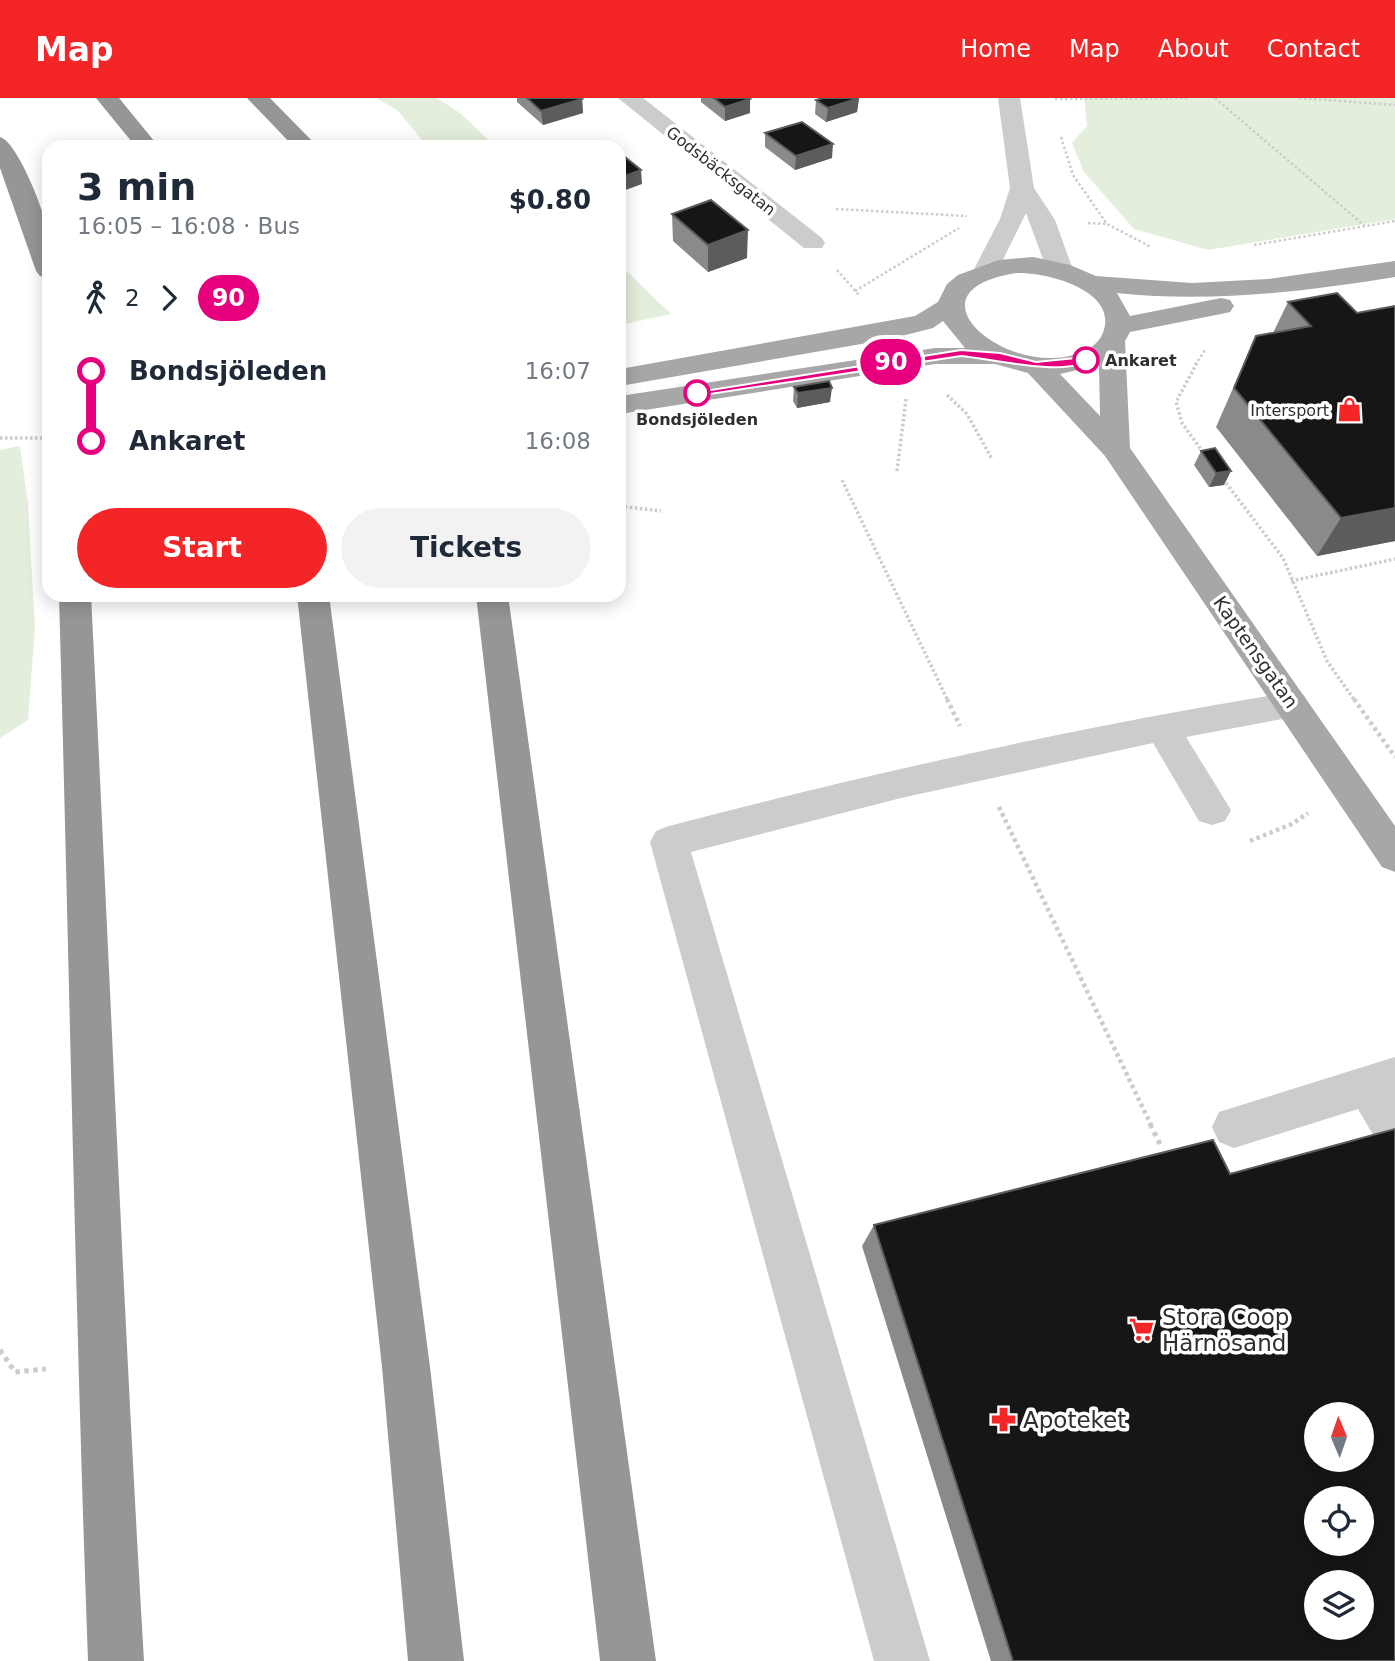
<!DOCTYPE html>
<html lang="en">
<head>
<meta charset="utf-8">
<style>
  body { margin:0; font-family:"DejaVu Sans",sans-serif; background:#f2f2f3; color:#1f2937; height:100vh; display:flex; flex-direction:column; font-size:26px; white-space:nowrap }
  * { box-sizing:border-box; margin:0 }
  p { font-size:23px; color:#747a83 }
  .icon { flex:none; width:38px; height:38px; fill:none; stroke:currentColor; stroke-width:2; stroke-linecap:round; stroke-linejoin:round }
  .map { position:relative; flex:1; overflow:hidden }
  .sheet { position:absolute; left:42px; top:42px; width:584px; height:462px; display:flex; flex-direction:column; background:#fff; border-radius:21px; box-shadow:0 4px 18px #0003 }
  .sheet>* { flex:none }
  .badge { padding:0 14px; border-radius:23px; font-size:24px; line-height:46px }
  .needle { width:46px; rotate:358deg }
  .controls { position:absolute; left:1304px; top:1304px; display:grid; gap:14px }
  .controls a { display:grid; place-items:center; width:70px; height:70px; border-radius:50%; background:#fff; box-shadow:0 4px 18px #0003; font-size:35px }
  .map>.badge { position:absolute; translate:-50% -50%; box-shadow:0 0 0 4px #fff }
  .legs { display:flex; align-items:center; gap:10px; height:77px; padding:0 35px; font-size:23px }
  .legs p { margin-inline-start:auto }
  .headline { display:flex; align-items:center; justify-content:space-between; height:119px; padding:0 35px }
  h1 { font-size:38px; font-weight:700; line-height:52px }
  .primary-button { display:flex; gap:14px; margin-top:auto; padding:14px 35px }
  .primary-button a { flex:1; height:80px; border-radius:42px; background:#f32527; color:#fff; font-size:28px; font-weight:700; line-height:80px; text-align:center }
  .primary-button a+a { background:#f2f2f3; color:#1f2937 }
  ul { padding:0 35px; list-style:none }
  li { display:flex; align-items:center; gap:24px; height:70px; font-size:26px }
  li i { display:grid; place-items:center; width:10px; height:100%; margin:0 9px; background:currentColor }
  li i::after { content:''; width:18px; height:18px; margin:-9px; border:5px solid; border-radius:50%; background:#fff }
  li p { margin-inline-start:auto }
  li:first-child i { background:linear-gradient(#0000 50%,currentColor 0) }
  li:last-child i { background:linear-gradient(currentColor 50%,#0000 0) }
  header { display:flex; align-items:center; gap:42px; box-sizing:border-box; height:98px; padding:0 35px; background:#f32527; color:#fff }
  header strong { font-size:33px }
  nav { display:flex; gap:38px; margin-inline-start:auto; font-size:24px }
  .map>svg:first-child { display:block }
  .green { fill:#e4eedc }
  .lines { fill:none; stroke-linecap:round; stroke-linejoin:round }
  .path-far3 { stroke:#ccc; stroke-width:2.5; stroke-dasharray:2.5 2.5; stroke-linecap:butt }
  .path-far2 { stroke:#ccc; stroke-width:3.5; stroke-dasharray:2.5 2.5; stroke-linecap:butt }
  .path-far1 { stroke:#ccc; stroke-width:4.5; stroke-dasharray:3.5 3.5; stroke-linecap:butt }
  .path { stroke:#ccc; stroke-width:5; stroke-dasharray:4.5 4.5; stroke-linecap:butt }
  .minor { fill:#ccc; fill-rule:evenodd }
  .major { fill:#a7a7a7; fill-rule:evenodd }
  .highway { fill:#969696; fill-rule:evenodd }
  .wall { fill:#8a8a8a }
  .shaded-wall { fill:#5c5c5c }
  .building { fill:#161616; stroke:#5c5c5c; stroke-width:2; fill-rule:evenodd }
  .line-1 { fill:#e6007e; stroke:#fff; stroke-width:2 }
  .stop-1-dot { fill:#fff; stroke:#e6007e; stroke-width:3.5 }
  .labels { text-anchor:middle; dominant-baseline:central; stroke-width:7; stroke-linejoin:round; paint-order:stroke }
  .far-street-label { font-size:16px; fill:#2f2f2f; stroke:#fff }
  .far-stop-label { font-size:16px; font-weight:bold; fill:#2f2f2f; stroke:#fff; text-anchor:start }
  .far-poi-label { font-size:16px; fill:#2f2f2f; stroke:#fff; text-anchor:end }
  .street-label { font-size:19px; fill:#2f2f2f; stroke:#fff }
  .near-poi-label { font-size:23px; fill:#2f2f2f; stroke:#fff; text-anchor:start }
</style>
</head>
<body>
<header>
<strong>Map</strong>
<nav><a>Home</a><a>Map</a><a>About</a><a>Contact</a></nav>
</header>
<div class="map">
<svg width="1395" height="1563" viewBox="0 0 1395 1563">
  <rect width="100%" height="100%" fill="#fff"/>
  <path class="green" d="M376 0H437L460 15 496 49H428L397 12Z
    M1084 0H1395V121L1208 152 1134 131 1084 74 1072 45 1087 28Z
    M620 167 671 216 620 227Z
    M20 348 28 406 35 530 28 622 0 640V352Z"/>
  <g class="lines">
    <path class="path-far3" d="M1215 0 1365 128
      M1299 0 1395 7
      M1055 1 1188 0
      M1061 39 1073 77 1107 126 1151 149
      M836 111 967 118
      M1088 125 1107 126
      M1254 147 1395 123
      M837 172 859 197
      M855 193 959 130
      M1195 267 1206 251"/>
    <path class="path-far2" d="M1197 265 1176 304 1182 325 1205 357
      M947 297 967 316 992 361
      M0 340H49
      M897 373 906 301
      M1223 381 1283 460 1327 563 1355 603
      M842 382 948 603
      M620 408 661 413
      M1291 483 1395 461"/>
    <path class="path-far1" d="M947 601 960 628
      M1354 601 1395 659
      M999 709 1151 1027
      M1250 743 1292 726 1308 715"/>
    <path class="path" d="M1150 1026 1160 1046
      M0 1252 15 1274 46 1271"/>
    <path class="minor" d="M618 0H643L822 140 825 145 822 150H804Z
      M998 0H1020L1034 90 1055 122 1073 172 1069 177H1051L1047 172 1026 115 996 176H978L974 171 1000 121 1010 90Z
      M1292 594 1304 597 1309 607 1304 617 1186 639 1231 712 1225 723 1212 727 1199 723 1153 645 901 700 691 754 930 1563H874L650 744 656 733 669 728C875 674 1082 628 1292 594Z
      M1395 959V1053L1379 1047 1358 1011 1234 1050 1219 1044 1212 1029 1219 1014Z"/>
    <path class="major" d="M1033 159 1070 167 1096 178 1192 185 1268 181 1395 163V179C1302 194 1211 205 1117 195L1130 218 1221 200 1230 202 1234 208 1230 214 1221 216 1130 234 1125 243 1130 350 1395 728V774L1382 769 1105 358 1028 275 995 266H935L620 316V298L935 250H965L943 223 933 230 890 241 620 288V271L915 218 938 204 947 186 958 177 999 162ZM1017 175C1047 174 1122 193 1102 237 1097 247 1087 253 1077 256 1005 280 901 192 1017 175ZM1099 267 1100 318 1060 276Z"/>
    <path class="highway" d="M96 0H119L159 49H136Z
      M247 0H270L318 49H294Z
      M0 39C18 44 45 116 49 136 51 150 49 166 49 181L40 178 36 173 0 70Z
      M59 497H91C109 852 123 1208 144 1563H88C75 1208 69 852 59 497Z
      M297 497H329L430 1269 464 1563H408L382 1269Z
      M476 497H508L656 1563H600Z"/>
  </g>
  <path class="wall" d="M517 0H580L582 1 583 15 543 27 517 4Z
    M701 0H748L750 1V15L725 23 701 4Z
    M859 0 857 14 826 24 815 16 816 2Z
    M765 35 832 60 795 72 765 49Z
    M672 116 747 160 708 174 673 143Z
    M1288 204 1357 215 1395 443 1317 458 1216 329 1256 238 1273 235Z
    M794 289 830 304 797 310 793 303Z
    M1201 353 1224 387 1209 389 1194 367Z
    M1230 1076 1395 1563H991L862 1148 874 1127Z"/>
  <path class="shaded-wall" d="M859 0 857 14 826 24 828 10Z
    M582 1 583 15 543 27 541 13Z
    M750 1V15L725 23V9Z
    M833 46 832 60 795 72 796 58Z
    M641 72 642 86 620 94V80Z
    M748 132 747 160 708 174V147Z
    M832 290 830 304 797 310 798 295Z
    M1231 373 1224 387 1209 389 1216 375Z
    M1395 410V443L1317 458 1341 420Z"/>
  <path class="building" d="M527 0H580L582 1 541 13Z
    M714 0H748L750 1 725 9Z
    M823 0H859L828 10 816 2Z
    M802 24 833 46 796 58 765 35Z
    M620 55 641 72 620 80Z
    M711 102 748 132 708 147 672 116Z
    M1337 195 1357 215 1395 208V410L1341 420 1234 290 1256 238 1311 228 1288 204Z
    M829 283 832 290 798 295 794 289Z
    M1215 350 1231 373 1216 375 1201 353Z
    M1395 1031V1563H1013L874 1127 1213 1042 1230 1076ZM1316 1316H1362V1362H1316ZM1316 1400H1362V1446H1316ZM1316 1484H1362V1530H1316Z"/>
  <path class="line-1" d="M961 252 1000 255 1036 264 1086 259 1090 262C1064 279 993 261 961 258L697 298 692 295Z"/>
  <defs>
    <symbol id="shop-bare" viewBox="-9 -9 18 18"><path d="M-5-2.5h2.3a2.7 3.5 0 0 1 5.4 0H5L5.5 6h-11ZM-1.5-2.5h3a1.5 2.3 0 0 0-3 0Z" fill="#f32527" stroke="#fff" stroke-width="2.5" paint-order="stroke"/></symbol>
    <symbol id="supermarket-bare" viewBox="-9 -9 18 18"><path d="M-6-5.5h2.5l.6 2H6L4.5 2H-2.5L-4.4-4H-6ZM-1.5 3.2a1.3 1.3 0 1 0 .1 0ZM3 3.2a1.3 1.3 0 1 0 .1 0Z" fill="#f32527" stroke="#fff" stroke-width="2.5" paint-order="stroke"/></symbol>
    <symbol id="pharmacy-bare" viewBox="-9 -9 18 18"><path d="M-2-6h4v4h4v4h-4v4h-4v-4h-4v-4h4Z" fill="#f32527" stroke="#fff" stroke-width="2.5" paint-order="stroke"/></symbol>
  </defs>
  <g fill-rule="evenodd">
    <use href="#shop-bare" x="1332" y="294" width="35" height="35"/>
    <use href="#supermarket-bare" x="1124" y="1214" width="35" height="35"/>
    <use href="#pharmacy-bare" x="986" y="1304" width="35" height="35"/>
  </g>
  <g class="stop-1-dot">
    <circle cx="1086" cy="262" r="12"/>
    <circle cx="697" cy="295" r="12"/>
  </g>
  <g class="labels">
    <g class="far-street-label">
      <text transform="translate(721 73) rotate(38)">Godsbäcksgatan</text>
    </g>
    <g class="far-stop-label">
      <text x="1105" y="262">Ankaret</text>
      <text x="697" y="321" text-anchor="middle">Bondsjöleden</text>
    </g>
    <g class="far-poi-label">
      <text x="1329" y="312">Intersport</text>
    </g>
    <g class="street-label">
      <text transform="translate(1256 554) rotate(55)">Kaptensgatan</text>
    </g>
    <g class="near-poi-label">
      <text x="1162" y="1219">Stora Coop<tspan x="1162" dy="26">Härnösand</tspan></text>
      <text x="1023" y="1322">Apoteket</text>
    </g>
  </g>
</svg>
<div class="controls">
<a><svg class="needle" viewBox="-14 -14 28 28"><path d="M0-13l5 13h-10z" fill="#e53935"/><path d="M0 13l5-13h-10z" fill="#747a83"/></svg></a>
<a><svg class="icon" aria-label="locate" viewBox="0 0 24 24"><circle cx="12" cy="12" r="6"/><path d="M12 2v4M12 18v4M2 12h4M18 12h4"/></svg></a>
<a><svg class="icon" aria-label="layers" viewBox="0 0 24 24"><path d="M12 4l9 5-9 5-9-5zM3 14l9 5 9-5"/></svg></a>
</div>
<b class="badge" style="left:891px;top:264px;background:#e6007e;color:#fff">90</b>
<section class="sheet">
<div class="headline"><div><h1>3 min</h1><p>16:05 – 16:08 · Bus</p></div><b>$0.80</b></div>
<div class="legs"><svg class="icon" aria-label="walk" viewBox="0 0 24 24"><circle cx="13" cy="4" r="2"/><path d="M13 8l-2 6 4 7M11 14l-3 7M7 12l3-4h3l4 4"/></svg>2<svg class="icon" aria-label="forward" viewBox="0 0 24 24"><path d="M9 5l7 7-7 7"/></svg><b class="badge" style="background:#e6007e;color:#fff">90</b></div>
<ul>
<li><i style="color:#e6007e"></i><b>Bondsjöleden</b><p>16:07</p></li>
<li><i style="color:#e6007e"></i><b>Ankaret</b><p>16:08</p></li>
</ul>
<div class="primary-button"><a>Start</a><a>Tickets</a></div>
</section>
</div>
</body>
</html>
